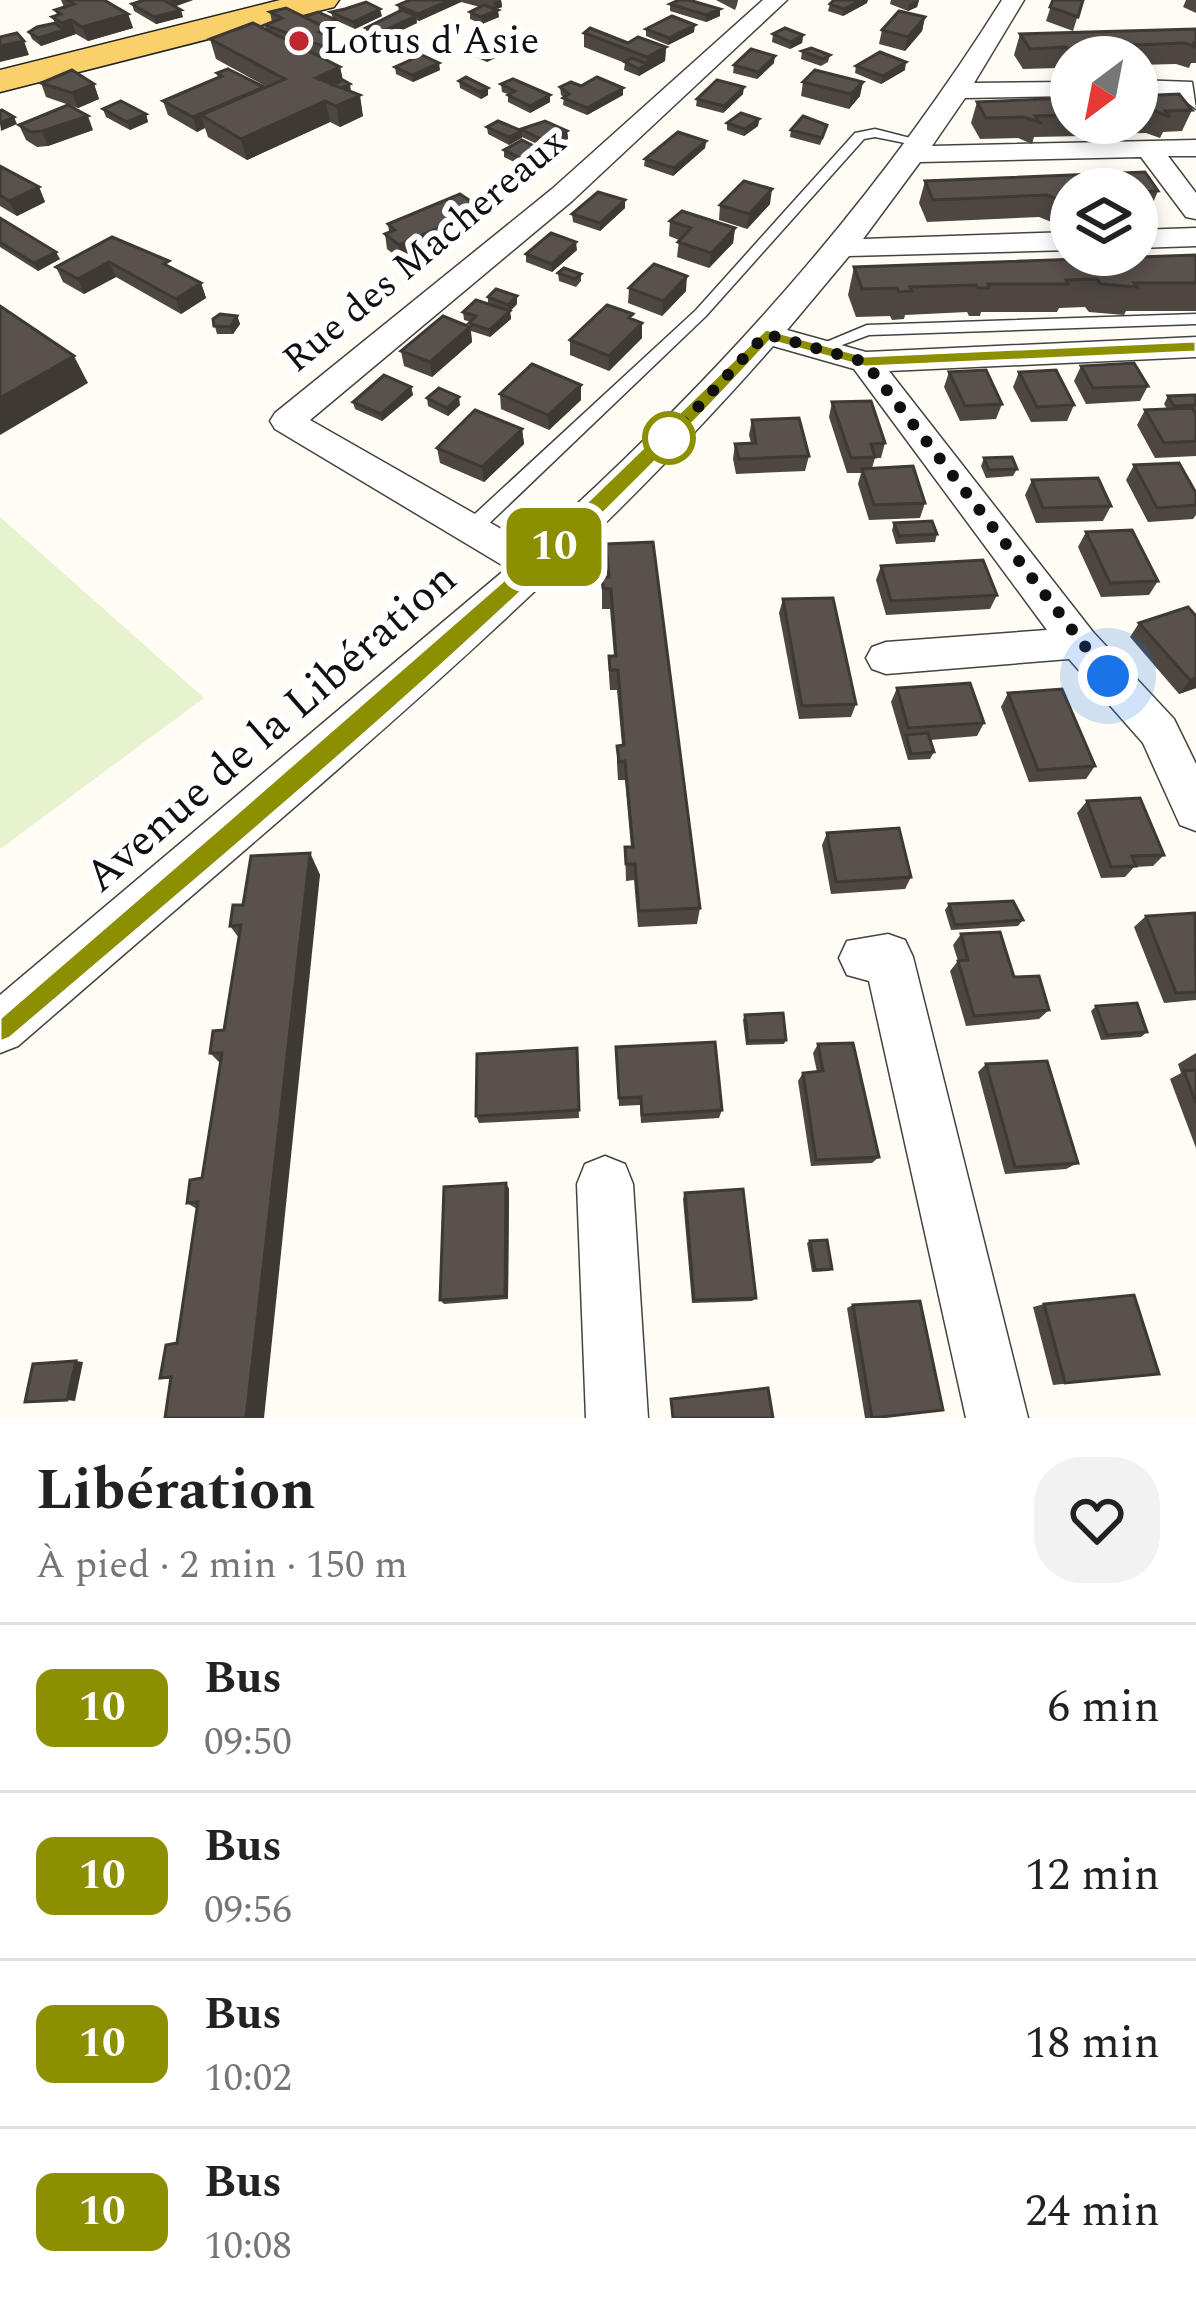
<!DOCTYPE html>
<html lang="fr">
<head>
<meta charset="utf-8">
<style>
  body { margin:0; font-family:Spectral,serif; background:#f2f2f2; color:#222; height:100vh; display:flex; flex-direction:column; font-size:45px; white-space:nowrap }
  * { box-sizing:border-box; margin:0 }
  p { font-size:39px; color:#767676 }
  .icon { flex:none; width:66px; height:66px; fill:none; stroke:currentColor; stroke-width:2; stroke-linecap:round; stroke-linejoin:round }
  .map { position:relative; height:1418px; overflow:hidden }
  .panel { display:flex; flex-direction:column; background:#fff; flex:1 }
  .panel>* { flex:none }
  .badge { padding:0 24px; border-radius:18px; font-size:42px; line-height:78px }
  .needle { width:78px; rotate:212deg }
  .buttons { position:absolute; left:1050px; top:36px; display:grid; gap:24px }
  .buttons a { display:grid; place-items:center; width:108px; height:108px; border-radius:50%; background:#fff; box-shadow:0 6px 18px #0003; font-size:60px }
  .you { position:absolute; width:60px; height:60px; margin:-30px; border:9px solid #fff; border-radius:50%; background:#1a73e8; box-shadow:0 0 0 18px #1a73e833 }
  .map>.badge { position:absolute; translate:-50% -50%; box-shadow:0 0 0 6px #fff }
  .round { display:grid; place-items:center; flex:none; width:126px; height:126px; border-radius:48px; background:#f2f2f2 }
  .head { display:flex; align-items:center; justify-content:space-between; height:204px; padding:0 36px }
  h1 { font-size:57px; font-weight:700; line-height:90px }
  ul { padding:0; list-style:none }
  li { display:flex; align-items:center; gap:36px; height:168px; padding:0 36px; border-top:3px solid #e0e0e0 }
  li div { flex:1 }
  li b { display:block; font-size:45px }
  li em { font-style:normal }
  li .badge { min-width:132px; font-weight:700; text-align:center }
  .map>svg:first-child { display:block }
  .pitch { fill:#e7f2ce }
  .lines { fill:none; stroke-linecap:round; stroke-linejoin:round }
  .lane-casing { stroke:#434343; stroke-width:3 }
  .street-casing { stroke:#434343; stroke-width:3 }
  .primary-casing { stroke:#212121; stroke-width:3 }
  .lane { fill:#fff; fill-rule:evenodd }
  .street { fill:#fff; fill-rule:evenodd }
  .primary { fill:#f9d06a; fill-rule:evenodd }
  .wall { fill:#4d4641 }
  .shaded-wall { fill:#3e3935 }
  .building { fill:#59514c; stroke:#3e3935; stroke-width:3 }
  .line { fill:#8b8f00; stroke:#fff; stroke-width:3 }
  .walk { stroke:#101010; stroke-width:12; stroke-dasharray:0 21.6 }
  .poi-dot { fill:#c22633; stroke:#fff; stroke-width:4.5 }
  .stop-dot { fill:#fff; stroke:#8b8f00; stroke-width:6 }
  .labels { text-anchor:middle; dominant-baseline:central; stroke-width:12; stroke-linejoin:round; paint-order:stroke }
  .far-poi-label { font-size:39px; fill:#101010; stroke:#fff; text-anchor:start }
  .far-street-label { font-size:39px; fill:#101010; stroke:#fff }
  .street-label { font-size:45px; fill:#101010; stroke:#fff }
</style>
</head>
<body>
<div class="map">
<svg width="1196" height="1418" viewBox="0 0 1196 1418">
  <rect width="100%" height="100%" fill="#fffcf3"/>
  <path class="pitch" d="M0 517 204 698 0 849Z"/>
  <g class="lines">
    <defs>
      <path id="lane" d="M875 129 926 142 920 146 875 137 864 139 706 316 478 534H464L462 529 464 524 696 310 855 133Z
        M1196 314V324L869 335 815 355 807 350 867 325Z"/>
      <path id="street" d="M763 0H787L572 201 310 420 531 546C715 381 872 207 1002 0H1024L974 83 1071 82V96L965 98 932 146 1196 140V156H1168L1196 193V219L1186 217 1141 157 920 162 863 239 1071 232V250L849 256 787 330 866 352 1196 337V357L889 371 1093 632 1174 719 1196 764V831L1180 825 1143 743 1069 659 886 674 872 669 866 658 872 647 886 642 1047 630 854 369 773 346C564 585 309 793 70 1001L18 1046 0 1053V995L507 568 275 429 270 421 275 413 552 189Z
        M1137 80 1192 82 1196 109 1176 94H1137Z
        M1196 228V246L1137 248V230Z
        M888 934 905 940 913 957 1028 1418H966L869 981 847 975 839 958 847 941Z
        M605 1156 625 1164 633 1184 648 1418H586L577 1184 585 1164Z"/>
      <path id="primary" d="M280 0H339L334 7 0 92V70Z"/>
    </defs>
    <use href="#lane" class="lane-casing"/>
    <use href="#street" class="street-casing"/>
    <use href="#primary" class="primary-casing"/>
    <use href="#lane" class="lane"/>
    <use href="#street" class="street"/>
    <use href="#primary" class="primary"/>
  </g>
  <path class="wall" d="M61 0H104L128 14 133 28 88 41 76 34 41 46 32 39 29 32 55 23 52 17 57 15 55 10 64 7Z
    M144 0H193L174 7 183 17 156 24 134 11 132 4Z
    M410 0H501L502 7 496 9 499 17 482 24 470 19V12L480 7 461 2 419 21 416 20 417 23 379 41 367 35 366 28 399 12 398 5Z
    M716 0H738L737 5 735 10Z
    M891 0H919L917 7 908 11 890 4Z
    M1053 0H1085L1082 2 1073 31 1046 21Z
    M1186 0H1196V13L1183 7Z
    M867 3 843 16 828 11 830 4Z
    M670 4 720 9V16L706 22 670 11Z
    M270 12 336 20 337 27 327 31 338 54 326 60 340 67 343 80 363 116 340 127 330 122 247 160 208 137 205 128 197 132 168 115 163 101 218 78 217 73 267 87 216 59 210 39 266 30 265 25 272 22Z
    M331 12 382 16 355 29 333 19Z
    M925 17 922 31 905 51 879 44 882 30Z
    M646 29 694 32 668 45 646 36Z
    M1196 29V63H1191L1189 68 1176 64 1137 65V57H1071V73L1058 68 1023 69 1014 55 1020 34Z
    M584 33 628 43 666 47 665 61 639 76 624 70 625 63 584 47Z
    M773 34 803 35 802 43 790 49 772 42Z
    M472 49 497 57 487 62 473 56Z
    M802 51 830 55 828 62 821 66 801 59Z
    M774 63 757 79 733 73 734 65Z
    M856 66 905 70 881 84 855 73Z
    M395 67 440 70 413 82 396 74Z
    M459 81 488 88V95L481 99 460 88Z
    M803 82 860 96 849 109 801 96Z
    M41 83 94 84 99 99 78 108 46 97Z
    M501 84 550 102 530 113 508 102V94L502 92Z
    M581 86 623 88V95L587 115 563 105 564 97 561 95 560 87Z
    M743 94 723 113 696 106 697 99Z
    M1137 96 1192 110 1182 131 1163 132 1160 138 1146 133 1100 134 1098 141 1083 136 1034 137 1032 144 1018 138 980 139 971 123 977 102 1071 98V123H1137Z
    M103 109 146 114 148 122 130 130 106 117Z
    M759 119 758 126 744 136 727 130V123Z
    M19 125 93 130 48 146 37 147 26 140Z
    M487 127 521 130 567 131 568 139 548 149 522 137 509 145 488 134Z
    M791 130 825 133 820 145 790 137Z
    M706 141 705 148 673 176 644 166 645 159Z
    M504 150 544 151V159L526 168 504 157Z
    M0 166 39 187 45 202 17 216 0 206Z
    M1145 172 1158 191 1149 212 1137 213V189H1071V216H1057L1054 223 1039 217 927 222 919 203 925 181Z
    M770 204 747 229 719 220 720 205Z
    M625 208 600 231 573 222 572 214Z
    M482 209 484 224 401 260 387 249 385 234 389 232 388 224Z
    M0 218 60 259 38 271 0 247Z
    M670 221 735 228 733 243 709 268 677 257 679 240 669 236Z
    M112 237 201 283 206 298 181 314 116 277 84 294 63 282 56 267Z
    M577 250 552 272 526 262V254Z
    M1196 255V311H1126L1124 315 1089 312 1085 307 1059 308 1057 312H981L980 316H969L967 312 905 315 904 319 892 320 890 316 856 317 848 295 854 267Z
    M558 273 581 274V281L576 287 559 281Z
    M629 288 686 291 662 316 628 303Z
    M517 296V304L510 311 511 319 490 337 471 331 472 342 432 377 404 366 401 351 470 327 471 322 464 320 463 312 488 304V297Z
    M237 316 240 324 233 334H217L213 319Z
    M642 323V338L609 371 570 355V340Z
    M1081 366 1148 386 1140 401 1086 404 1074 381Z
    M949 372 1002 404 996 419 960 421 944 387Z
    M1019 372 1074 405 1067 421 1031 422 1013 387Z
    M581 385V400L549 430 501 409 500 394Z
    M411 387 413 395 382 421 355 409 353 402Z
    M1196 395V456L1155 458 1137 425 1145 410 1167 409 1164 404 1168 396Z
    M427 398 460 405 448 416 428 406Z
    M832 402 885 443 881 458H875L872 468 925 503 920 518 869 520 858 484 861 473H847L829 417Z
    M752 420 809 456 805 471 736 474 733 459 735 444 751 443 749 435Z
    M522 429 524 444 484 482 440 463 437 448Z
    M984 458 1017 469 1013 476 986 478 981 466Z
    M1134 465 1196 493V515L1193 519 1148 522 1126 480Z
    M1032 480 1111 506 1103 521 1036 523 1025 495Z
    M894 523 937 534 935 542 896 544 892 530Z
    M1086 532 1158 581 1149 595 1101 597 1078 547Z
    M606 544 700 908 697 924 638 927 634 880 626 881 625 847H631L625 780H618L617 764V746L622 745 617 690H610L609 676V656H614L610 609H602V577H607Z
    M881 566 997 595 990 609 886 615 876 580Z
    M783 599 856 704 851 717 799 719 779 613Z
    M1196 616V688L1179 694 1130 637 1139 623Z
    M897 688 984 723 977 736 930 740 934 752 930 759 908 760 891 702Z
    M1008 693 1095 766 1086 779 1029 782 1001 707Z
    M1087 801 1164 855 1153 866 1134 867 1125 877 1101 878 1077 813Z
    M827 833 911 877 905 889 831 894 822 845Z
    M310 853 320 875 171 1379 160 1378 177 1343 197 1209 187 1203 202 1178 220 1063 210 1053 224 1030 239 938 230 926 243 905Z
    M949 904 1023 920 1018 926 951 930 945 910Z
    M1146 916 1196 917V1000L1164 1003 1134 927Z
    M961 934 1014 977 1049 1010 1039 1019 966 1026 950 971 958 961 953 945Z
    M1096 1006 1147 1032 1141 1037 1101 1040 1091 1011Z
    M745 1015 786 1040 784 1044 746 1045 743 1020Z
    M818 1044 879 1157 872 1163 811 1166 798 1081 803 1073 817 1072 813 1053Z
    M616 1047 722 1110 719 1118 641 1123 640 1105 619 1106Z
    M577 1048 579 1118 479 1123 476 1116Z
    M1196 1053V1148L1170 1079 1181 1073 1178 1064Z
    M986 1064 1078 1163 1066 1169 1005 1174 978 1072Z
    M506 1183 509 1189 508 1299 444 1304 440 1300Z
    M685 1193 756 1298 752 1301 692 1303 683 1199Z
    M810 1241 832 1269 829 1271 812 1272 807 1243Z
    M1044 1304 1159 1374 1053 1385 1033 1307Z
    M853 1305 872 1418H865L847 1308Z"/>
  <path class="shaded-wall" d="M170 0H193L172 7Z
    M450 0H461V2L419 21 418 14Z
    M501 0 502 7 494 10 493 3Z
    M861 0H868L867 3 843 16 844 9Z
    M919 0 917 7 908 11 909 4Z
    M380 9 382 16 355 29 353 22Z
    M720 9V16L706 22V15Z
    M181 10 183 17 156 24 154 17Z
    M498 10 499 17 482 24 481 17Z
    M128 14 133 28 88 41 82 27Z
    M416 16 417 23 379 41 378 33Z
    M925 17 922 31 905 51 908 37Z
    M71 20 76 34 41 46 38 38 64 30 62 23Z
    M336 20 337 27 327 31 330 42 335 40 338 54 325 60 319 35 316 28Z
    M695 25 694 32 668 45 669 38Z
    M803 35 802 43 790 49 791 42Z
    M24 41 29 55 0 62V46Z
    M666 47 665 61 647 71V57Z
    M497 50V57L487 62 486 55Z
    M775 56 774 63 757 79 758 72Z
    M906 62 905 70 881 84 883 76Z
    M439 63 440 70 413 82 412 75Z
    M647 64V71L639 76V69Z
    M340 67 344 87 350 84 351 91 326 103 330 122 247 160 241 139 316 78Z
    M863 82 860 96 849 109 851 94Z
    M94 84 99 99 78 108 72 93Z
    M264 87 201 115 205 128 197 132 193 117Z
    M744 87 743 94 723 113 724 106Z
    M488 88V95L481 99 480 92Z
    M623 88V95L587 115V108Z
    M360 95 363 116 340 127 336 106Z
    M550 95V102L530 113V106Z
    M146 114 148 122 130 130 127 122Z
    M88 116 93 130 48 146 42 131Z
    M14 117 17 124 1 131 0 123Z
    M759 119 758 126 744 136 745 129Z
    M522 131V138L509 145V137Z
    M567 131 568 139 548 149 547 142Z
    M706 141 705 148 673 176 674 168Z
    M544 151V159L526 168V161Z
    M39 187 45 202 17 216 9 201Z
    M772 189 770 204 747 229 749 214Z
    M625 200V208L600 231V223Z
    M482 209 484 224 401 260 399 245Z
    M735 228 733 243 709 268 711 253Z
    M576 242 577 250 552 272V264Z
    M56 252 60 259 38 271 34 263Z
    M109 262 116 277 84 294 78 279Z
    M687 276 686 291 662 316 663 301Z
    M201 283 206 298 181 314 176 299Z
    M517 296V304L509 312 508 305Z
    M510 311 511 319 490 337 489 330Z
    M237 316 240 324 233 334 230 327Z
    M642 323V338L609 371V356Z
    M470 327 472 342 432 377 430 362Z
    M74 356 88 383 0 435V398Z
    M581 385V400L549 430 548 415Z
    M411 387 413 395 382 421 381 414Z
    M459 397 460 405 448 416 447 408Z
    M522 429 524 444 484 482 482 467Z
    M1196 678V688L1179 694 1190 680Z
    M310 853 320 875 264 1418H246Z
    M506 1183 509 1189 508 1299 505 1296Z
    M76 1361 83 1362 75 1401 67 1400Z"/>
  <path class="building" d="M67 0H104L128 14 82 27 71 20 62 23 52 17 61 14 55 10 74 4Z
    M144 0H163L181 10 154 17 132 4Z
    M410 0H450L418 14 398 5Z
    M679 0H689L720 9 706 15 670 4Z
    M834 0H861L844 9 830 4Z
    M1053 0H1083L1078 17 1050 7Z
    M366 2 380 9 353 22 331 12 345 9Z
    M484 5 498 10 481 17 470 12Z
    M286 8 327 28 319 32 335 40 322 46 265 25 282 18 270 12Z
    M402 10 416 16 378 33 366 28Z
    M899 11 925 17 908 37 882 30Z
    M318 12 336 20 322 26 304 17Z
    M672 16 695 25 669 38 646 29Z
    M55 23 64 30 38 38 29 32 37 27Z
    M253 23 340 67 316 78 360 95 336 106 325 101 241 139 201 115 285 79 210 39Z
    M590 28 628 43 638 37 666 47 647 57 584 33Z
    M785 28 803 35 791 42 773 34Z
    M1196 29V43H1194L1196 47 1185 43 1135 45 1141 52 1126 45 1075 47 1078 52 1065 47 1030 49 1020 34Z
    M17 33 24 41 0 46V37Z
    M482 44 497 50 486 55 472 49Z
    M811 48 830 55 823 59 802 51Z
    M751 49 775 56 758 72 734 65Z
    M880 52 906 62 883 76 856 66Z
    M422 55 439 63 412 75 395 67Z
    M632 58 647 64 639 69 625 62Z
    M228 69 264 87 193 117 163 101 222 76 217 73Z
    M72 70 94 84 72 93 41 83Z
    M815 70 863 82 851 94 803 82Z
    M466 77 488 88 480 92 459 81Z
    M597 77 623 88 587 108 563 98 569 94 560 87 571 82 581 86Z
    M513 79 550 95 530 106 508 95 515 91 501 84Z
    M343 80 350 84 341 88 333 85Z
    M717 80 744 87 724 106 697 99Z
    M1179 94 1192 110 1165 111 1170 117 1155 111 1137 112V96Z
    M1071 98V115L1035 116 1039 122 1024 117 986 118 977 102Z
    M121 101 146 114 127 122 103 109Z
    M68 105 88 116 42 131 31 132 19 125Z
    M2 110 14 117 0 123V111Z
    M741 113 759 119 745 129 727 123Z
    M803 116 827 125 822 138 791 130Z
    M498 121 522 131 509 137 487 127Z
    M545 121 567 131 547 142 521 129Z
    M678 132 706 141 674 168 645 159Z
    M522 140 544 151 526 161 504 150Z
    M0 166 39 187 9 201 0 195Z
    M1145 172 1158 191 1137 192V189H1071V194L1059 195 1063 201 1047 195 933 200 925 181Z
    M744 181 772 189 749 214 720 205Z
    M598 192 625 200 600 223 572 214Z
    M460 194 482 209 399 245 385 234 395 230 388 224Z
    M682 211 735 228 711 253 678 242 691 228 670 221Z
    M0 218 56 252 34 263 0 242Z
    M551 233 576 242 552 264 526 254Z
    M112 237 169 261 164 264 201 283 176 299 109 262 78 279 56 267Z
    M1196 255V283H1134L1137 287 1101 284 1097 279 1066 280 1068 284H988L989 288H978L976 285 910 287 912 291 899 292 897 288 862 289 854 267Z
    M654 264 687 276 663 301 629 288Z
    M564 268 581 274 575 279 558 273Z
    M496 289 517 296 508 305 488 297Z
    M476 300 510 311 489 330 469 323 476 316 463 312Z
    M607 305 633 314 629 318 642 323 609 356 570 340Z
    M0 306 74 356 0 398Z
    M220 314 237 316 230 327 214 326 213 319Z
    M443 316 470 327 430 362 401 351Z
    M1134 363 1148 386 1093 388 1081 366Z
    M532 364 581 385 548 415 500 394Z
    M986 370 1002 404 965 406 949 372Z
    M1056 370 1074 405 1037 407 1019 372Z
    M384 375 411 387 381 414 353 402Z
    M439 388 459 397 447 408 427 398Z
    M1196 395V405L1174 406 1168 396Z
    M871 401 885 443 871 444 875 457 851 458 832 402Z
    M1192 408 1196 414V441L1164 443 1145 410Z
    M475 410 522 429 482 467 437 448Z
    M799 418 809 456 739 459 735 444 756 443 752 420Z
    M1012 457 1017 469 989 470 984 458Z
    M1179 463 1196 493V505L1157 508 1134 465Z
    M913 466 925 503 874 505 862 469Z
    M1098 478 1111 506 1043 508 1032 480Z
    M932 521 937 534 899 536 894 523Z
    M1132 530 1158 581 1110 583 1086 532Z
    M653 542 700 908 639 911 635 864H626L625 847H633L625 761 619 762 617 746 624 745 618 670H610L609 656H616L611 589 603 588 602 577H609L606 544Z
    M983 560 997 595 891 601 881 566Z
    M833 598 856 704 802 706 783 599Z
    M1188 607 1196 616V678L1190 680 1139 623Z
    M970 683 984 723 908 728 897 688Z
    M1062 689 1095 766 1038 770 1008 693Z
    M928 733 934 752 911 754 906 735Z
    M1140 798 1164 855 1132 856 1136 866 1111 867 1087 801Z
    M899 828 911 877 836 882 827 833Z
    M310 853 246 1418H165L171 1377 160 1378 166 1345 177 1343 198 1202 187 1203 190 1180 202 1178 222 1053H210L213 1031 224 1030 241 925 230 926 233 905H243L251 856Z
    M1013 901 1023 920 955 925 949 904Z
    M1195 913 1196 992 1176 993 1146 916Z
    M1000 932 1014 977 1039 976 1049 1010 974 1016 958 961 968 960 961 934Z
    M1137 1003 1147 1032 1107 1035 1096 1006Z
    M783 1013 786 1040 748 1041 745 1015Z
    M715 1042 722 1110 642 1115 641 1097 619 1098 616 1047Z
    M853 1043 879 1157 816 1160 803 1073 823 1071 818 1044Z
    M577 1048 579 1110 476 1116 477 1054Z
    M1047 1061 1078 1163 1015 1167 986 1064Z
    M1196 1070V1103L1184 1071Z
    M506 1183 505 1296 440 1300 444 1187Z
    M743 1189 756 1298 694 1300 685 1193Z
    M827 1240 832 1269 815 1270 810 1241Z
    M1134 1295 1159 1374 1065 1383 1044 1304Z
    M920 1301 943 1410 872 1418 853 1305Z
    M76 1361 67 1400 25 1402 33 1364Z
    M768 1388 773 1418H673L671 1399Z"/>
  <path class="line" d="M766 329 865 356 1196 341V352L865 367 770 341C539 595 271 815 10 1038L0 1042V1018L229 820 527 560Z"/>
  <g class="lines">
    <path class="walk" d="M669 438 766 334 865 362 1108 676"/>
  </g>
  <circle class="poi-dot" cx="299" cy="41" r="12"/>
  <circle class="stop-dot" cx="669" cy="438" r="24"/>
  <g class="labels">
    <g class="far-poi-label">
      <text x="323" y="41">Lotus d'Asie</text>
    </g>
    <g class="far-street-label">
      <text transform="translate(425 251) rotate(-40)">Rue des Machereaux</text>
    </g>
    <g class="street-label">
      <text transform="translate(271 728) rotate(-41)">Avenue de la Libération</text>
    </g>
  </g>
</svg>
<div class="buttons">
<a><svg class="needle" viewBox="-14 -14 28 28"><path d="M0-13l5 13h-10z" fill="#e53935"/><path d="M0 13l5-13h-10z" fill="#767676"/></svg></a>
<a><svg class="icon" aria-label="layers" viewBox="0 0 24 24"><path d="M12 4l9 5-9 5-9-5zM3 14l9 5 9-5"/></svg></a>
</div>
<div class="you" style="left:1108px;top:676px"></div>
<b class="badge" style="left:554px;top:547px;background:#8b8f00;color:#fff">10</b>
</div>
<section class="panel">
<div class="head"><div><h1>Libération</h1><p>À pied · 2 min · 150 m</p></div><a class="round"><svg class="icon" aria-label="heart" viewBox="0 0 24 24"><path d="M12 20l-8-8c-3-5 5-10 8-4 3-6 11-1 8 4z"/></svg></a></div>
<ul>
<li><span class="badge" style="background:#8b8f00;color:#fff">10</span><div><b>Bus</b><p>09:50</p></div><em>6 min</em></li>
<li><span class="badge" style="background:#8b8f00;color:#fff">10</span><div><b>Bus</b><p>09:56</p></div><em>12 min</em></li>
<li><span class="badge" style="background:#8b8f00;color:#fff">10</span><div><b>Bus</b><p>10:02</p></div><em>18 min</em></li>
<li><span class="badge" style="background:#8b8f00;color:#fff">10</span><div><b>Bus</b><p>10:08</p></div><em>24 min</em></li>
</ul>
</section>
</body>
</html>
